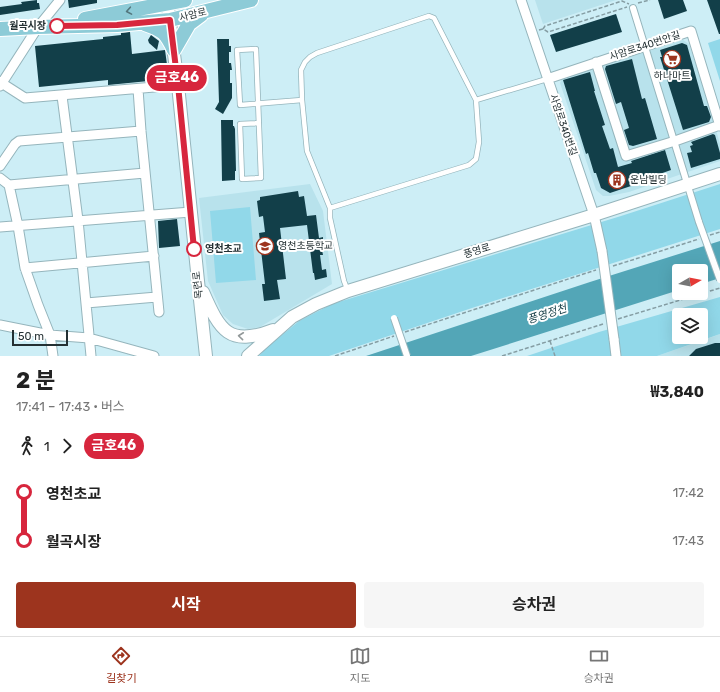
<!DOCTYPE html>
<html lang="ko">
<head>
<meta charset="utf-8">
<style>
  body { margin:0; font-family:Rubik,"Noto Sans KR",sans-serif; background:#f6f6f6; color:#222; height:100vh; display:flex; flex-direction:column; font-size:15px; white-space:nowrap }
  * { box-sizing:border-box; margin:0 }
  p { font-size:13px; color:#767676 }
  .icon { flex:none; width:22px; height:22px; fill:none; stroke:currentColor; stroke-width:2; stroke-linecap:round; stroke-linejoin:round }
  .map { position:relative; height:356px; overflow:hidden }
  .panel { display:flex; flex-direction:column; background:#fff; flex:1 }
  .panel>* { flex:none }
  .badge { padding:0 8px; border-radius:13px; font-size:14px; line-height:26px }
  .needle { width:26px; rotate:81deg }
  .controls { position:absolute; left:672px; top:264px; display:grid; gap:8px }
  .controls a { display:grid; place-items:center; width:36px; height:36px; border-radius:4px; background:#fff; box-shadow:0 4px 16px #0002; font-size:20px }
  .scale { position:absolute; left:12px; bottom:10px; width:56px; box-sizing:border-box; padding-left:4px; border:2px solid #243033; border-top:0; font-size:11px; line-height:14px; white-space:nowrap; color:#243033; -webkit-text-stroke:3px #fff; paint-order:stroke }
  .map>.badge { position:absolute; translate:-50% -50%; box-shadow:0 0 0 2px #fff }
  .legs { display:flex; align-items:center; gap:6px; height:44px; padding:0 16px; font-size:13px }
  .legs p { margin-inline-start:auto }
  .overview { display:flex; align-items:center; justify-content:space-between; height:68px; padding:0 16px }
  h1 { font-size:22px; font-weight:700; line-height:30px }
  .primary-button { display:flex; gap:8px; margin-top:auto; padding:8px 16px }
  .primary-button a { flex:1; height:46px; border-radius:4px; background:#9d341e; color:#fff; font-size:16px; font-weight:700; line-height:46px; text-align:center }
  .primary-button a+a { background:#f6f6f6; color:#222 }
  ul { padding:0 16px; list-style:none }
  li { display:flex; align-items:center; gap:14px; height:48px; font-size:15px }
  li i { display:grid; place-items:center; width:6px; height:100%; margin:0 5px; background:currentColor }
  li i::after { content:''; width:10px; height:10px; margin:-5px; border:3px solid; border-radius:50%; background:#fff }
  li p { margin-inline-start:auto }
  li:first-child i { background:linear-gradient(#0000 50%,currentColor 0) }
  li:last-child i { background:linear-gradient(currentColor 50%,#0000 0) }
  .tabs { display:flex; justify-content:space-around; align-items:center; height:56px; border-top:1px solid #e0e0e0; background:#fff; font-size:11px; color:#767676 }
  .tabs a { display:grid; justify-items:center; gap:2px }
  .tabs .current { color:#9d341e }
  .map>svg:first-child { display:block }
  .built { fill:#b8e2ec }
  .green { fill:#91d8e9; fill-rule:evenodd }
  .water { fill:#53a6b7 }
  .building { fill:#123f49 }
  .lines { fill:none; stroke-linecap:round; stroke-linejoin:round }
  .service-casing { stroke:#95b5bc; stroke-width:6 }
  .pedestrian-casing { stroke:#95b5bc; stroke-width:8 }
  .minor-casing { stroke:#95b5bc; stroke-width:11 }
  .secondary-casing { stroke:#95b5bc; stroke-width:14 }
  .primary-casing { stroke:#fff; stroke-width:16 }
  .path { stroke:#859da3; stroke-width:1.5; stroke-dasharray:4 2; stroke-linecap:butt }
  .service { stroke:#fff; stroke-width:4.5 }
  .pedestrian { stroke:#fff; stroke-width:6 }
  .minor { stroke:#fff; stroke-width:9 }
  .secondary { stroke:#fff; stroke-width:12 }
  .primary { stroke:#8dcbd7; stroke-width:14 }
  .pedestrian-bridge-casing { stroke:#95b5bc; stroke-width:8; stroke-linecap:butt }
  .minor-bridge-casing { stroke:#95b5bc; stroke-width:11; stroke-linecap:butt }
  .pedestrian-bridge { stroke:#fff; stroke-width:6 }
  .minor-bridge { stroke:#fff; stroke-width:9 }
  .oneway { stroke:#53767d }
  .oneway2 { stroke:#929899 }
  .line-1-casing { stroke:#fff; stroke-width:9 }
  .line-1 { stroke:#d7263d; stroke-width:6 }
  .stop-1-dot { fill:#fff; stroke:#d7263d; stroke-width:2 }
  .labels { text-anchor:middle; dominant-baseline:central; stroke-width:4; stroke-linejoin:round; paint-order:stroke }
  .street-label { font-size:10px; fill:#243033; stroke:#fff }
  .stop-label { font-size:10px; font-weight:bold; fill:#243033; stroke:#fff; text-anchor:end }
  .poi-label { font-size:10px; fill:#243033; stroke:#fff; text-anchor:start }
  .water-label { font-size:11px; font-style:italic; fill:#1c434b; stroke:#fff }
</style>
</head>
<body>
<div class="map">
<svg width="720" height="356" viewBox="0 0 720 356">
  <rect width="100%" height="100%" fill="#cdeef6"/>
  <path class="built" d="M535 0H616L543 24Z
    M683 40 689 44 707 98 720 144V161L629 192 609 196H603L596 190 560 83 562 79Z
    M310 184 323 211 332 284 260 327 248 329 233 324 223 315 208 281 199 198Z
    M720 334V356H657L715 336Z"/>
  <path class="green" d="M720 39V81L708 43Z
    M720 184V229L475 307 329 356H259L265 349 299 321 332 304 621 216Z
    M250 207 256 280 216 283 210 211Z
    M720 297V334L657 356H527L599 332ZM679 315H701V337H679Z"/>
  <path class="water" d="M720 241V278L701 284V271H679V290L471 356H366L590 282Z"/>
  <path class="building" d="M37 0V3H39L40 9 0 15V7L22 4 21 2Z
    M68 0H97V3L69 8Z
    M658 0H683L687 11 664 19Z
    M707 0H720V34H719Z
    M616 14 622 32 556 52 550 35Z
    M130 32 132 54 165 50 169 79 108 85V80L39 87 35 46 103 39V37L121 35V33Z
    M151 35 159 41 157 50 149 43 148 40Z
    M217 39H229V46H231V52H229V63H231L232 70H230V83H232V98L223 114 215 109 219 102Z
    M682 43 687 45 704 106H707L711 117 709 122 683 130 660 57H662L660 50Z
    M632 59 642 99 645 98 657 139 633 146 629 145 624 130 629 128 621 102 616 104 605 69 606 66Z
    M590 72 595 91H594L605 125 602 126 610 149 613 148 618 167 632 163 631 161 665 150 671 170 654 176 655 178 610 193 601 188 596 173H594L588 153 586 154 563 80Z
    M221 120H233V126H234L235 129 236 171H235V180L222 181Z
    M713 134 715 135 720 153V159L691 168 687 153 692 152 690 146 693 145 691 142Z
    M298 191 299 197 304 196 307 216 316 215 319 238 323 237V241H324L325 249 322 250 323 255H320L322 270 326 269 327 277 315 280 314 273H313L307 225 280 228 286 279 277 280 280 299 264 301 262 284H265L259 233 265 232 263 216 259 217 257 201 260 200V197Z
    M177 219 180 246 159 248 158 221Z
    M715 343H720V356H689L696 349Z"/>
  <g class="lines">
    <defs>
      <path id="service" d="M476 100 547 79
        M259 123 240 124 242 179 261 178 256 49 237 50 240 105 302 100
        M330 208 469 165 476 159 479 142 476 100 434 18 429 16 317 53 310 57 305 62 301 70 302 100 307 151 330 208V218L344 281 348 291"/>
      <path id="pedestrian" d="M633 8 699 222"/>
      <path id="minor" d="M521 0 594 215 602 251
        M596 62 626 156 675 141 720 125
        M547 79 691 31 720 126
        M0 82 25 98 178 85
        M0 86 38 27 60 0
        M138 89 141 131 159 312
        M62 96 78 220 91 356
        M0 166 15 144 19 141 141 131
        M0 178 9 185 18 226 25 268 38 305 50 335 53 356
        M9 185 145 173
        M0 227 191 212
        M25 268 154 256
        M86 303 157 297
        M0 325 50 335 89 338 154 356
        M614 339 616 356"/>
      <path id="secondary" d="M167 0 178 85 198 281 206 356
        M203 292C220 331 229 347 273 330
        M248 356 292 317 316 304 348 291 594 215 720 174"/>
      <path id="primary" d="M85 19 185 0
        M145 24C163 30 166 33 174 50
        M0 29 38 27 117 25 170 20 251 0
        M174 50 189 24 201 15"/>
    </defs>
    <use href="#service" class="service-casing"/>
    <use href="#pedestrian" class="pedestrian-casing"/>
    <use href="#minor" class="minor-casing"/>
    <use href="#secondary" class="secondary-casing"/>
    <use href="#primary" class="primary-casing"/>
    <path class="path" d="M638 3 650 0
      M543 29 545 26 622 1 629 4
      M539 30 543 29 548 32 627 7
      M710 235 720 232
      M613 266 699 239
      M618 319 720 288
      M405 332 596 270
      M550 341 555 356
      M335 356 394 336
      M502 356 603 324"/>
    <use href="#service" class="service"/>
    <use href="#pedestrian" class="pedestrian"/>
    <use href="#minor" class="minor"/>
    <use href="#secondary" class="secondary"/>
    <use href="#primary" class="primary"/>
    <defs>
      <path id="pedestrian-bridge" d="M699 222 720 280
        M394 318 407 356"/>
      <path id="minor-bridge" d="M602 251 614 339"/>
    </defs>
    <use href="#pedestrian-bridge" class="pedestrian-bridge-casing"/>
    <use href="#minor-bridge" class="minor-bridge-casing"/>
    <use href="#pedestrian-bridge" class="pedestrian-bridge"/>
    <use href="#minor-bridge" class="minor-bridge"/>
  </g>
  <defs><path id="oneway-chevron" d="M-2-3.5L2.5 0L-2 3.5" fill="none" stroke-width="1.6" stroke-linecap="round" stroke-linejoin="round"/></defs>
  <use class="oneway" href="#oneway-chevron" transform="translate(129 11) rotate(170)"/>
  <use class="oneway2" href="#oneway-chevron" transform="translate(241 336) rotate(-174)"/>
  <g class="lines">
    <defs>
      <path id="line-1" d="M57 26 117 25 170 20 178 85 194 249"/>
    </defs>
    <use href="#line-1" class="line-1-casing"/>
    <use href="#line-1" class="line-1"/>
  </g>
  <defs>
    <symbol id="supermarket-ring" viewBox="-11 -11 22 22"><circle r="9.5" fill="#fff" stroke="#9d341e" stroke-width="1.5"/><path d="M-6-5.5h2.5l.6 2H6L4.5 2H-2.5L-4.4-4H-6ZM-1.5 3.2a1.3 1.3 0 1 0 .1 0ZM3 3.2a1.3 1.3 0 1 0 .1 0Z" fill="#9d341e"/></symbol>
    <symbol id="building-ring" viewBox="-11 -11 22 22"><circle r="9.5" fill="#fff" stroke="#9d341e" stroke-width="1.5"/><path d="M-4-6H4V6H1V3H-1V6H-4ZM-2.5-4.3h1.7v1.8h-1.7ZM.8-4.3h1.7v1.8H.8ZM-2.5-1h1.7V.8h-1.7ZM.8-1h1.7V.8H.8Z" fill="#9d341e"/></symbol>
    <symbol id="school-ring" viewBox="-11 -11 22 22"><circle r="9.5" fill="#fff" stroke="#9d341e" stroke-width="1.5"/><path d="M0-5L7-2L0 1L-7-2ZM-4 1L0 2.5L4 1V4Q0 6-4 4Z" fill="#9d341e"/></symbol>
  </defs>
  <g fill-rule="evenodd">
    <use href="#supermarket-ring" x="662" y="49" width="20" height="20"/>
    <use href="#building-ring" x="607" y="170" width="20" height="20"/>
    <use href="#school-ring" x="255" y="236" width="20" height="20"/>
  </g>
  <g class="stop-1-dot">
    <circle cx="57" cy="26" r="7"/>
    <circle cx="194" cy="249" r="7"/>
  </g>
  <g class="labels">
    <g class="street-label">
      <text transform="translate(193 15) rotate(-14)">사암로</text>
      <text transform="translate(645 46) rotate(-18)">사암로340번안길</text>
      <text transform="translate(563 125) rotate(71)">사암로340번길</text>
      <text transform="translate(477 251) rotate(-17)">풍영로</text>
      <text transform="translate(198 285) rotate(-96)">목련로</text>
    </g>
    <g class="stop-label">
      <text x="46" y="26">월곡시장</text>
      <text x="205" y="249" text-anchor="start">영천초교</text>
    </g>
    <g class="poi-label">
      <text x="672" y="76" text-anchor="middle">하나마트</text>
      <text x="630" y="180">운남빌딩</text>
      <text x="278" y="246">영천초등학교</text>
    </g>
    <g class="water-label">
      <text transform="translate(547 314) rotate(-18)">풍영정천</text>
    </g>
  </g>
</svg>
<div class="controls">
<a><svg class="needle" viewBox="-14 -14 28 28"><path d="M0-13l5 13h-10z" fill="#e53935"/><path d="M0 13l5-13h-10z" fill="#767676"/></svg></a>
<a><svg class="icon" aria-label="layers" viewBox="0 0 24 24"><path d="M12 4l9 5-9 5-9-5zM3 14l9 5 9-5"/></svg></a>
</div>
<div class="scale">50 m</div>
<b class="badge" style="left:177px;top:78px;background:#d7263d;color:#fff">금호46</b>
</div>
<section class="panel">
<div class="overview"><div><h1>2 분</h1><p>17:41 – 17:43 · 버스</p></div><b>₩3,840</b></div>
<div class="legs"><svg class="icon" aria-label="walk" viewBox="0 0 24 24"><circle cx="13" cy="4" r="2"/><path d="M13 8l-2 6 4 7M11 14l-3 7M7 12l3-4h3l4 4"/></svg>1<svg class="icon" aria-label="forward" viewBox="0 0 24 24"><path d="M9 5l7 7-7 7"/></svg><b class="badge" style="background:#d7263d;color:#fff">금호46</b></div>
<ul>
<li><i style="color:#d7263d"></i><b>영천초교</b><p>17:42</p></li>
<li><i style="color:#d7263d"></i><b>월곡시장</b><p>17:43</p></li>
</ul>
<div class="primary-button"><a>시작</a><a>승차권</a></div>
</section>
<nav class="tabs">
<a class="current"><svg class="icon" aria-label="directions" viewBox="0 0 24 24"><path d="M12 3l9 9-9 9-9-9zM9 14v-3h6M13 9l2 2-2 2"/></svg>길찾기</a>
<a><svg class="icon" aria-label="map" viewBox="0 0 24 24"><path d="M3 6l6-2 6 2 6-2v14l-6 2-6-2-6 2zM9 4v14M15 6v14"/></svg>지도</a>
<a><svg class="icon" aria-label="tickets" viewBox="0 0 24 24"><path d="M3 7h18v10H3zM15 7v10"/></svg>승차권</a>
</nav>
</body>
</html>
